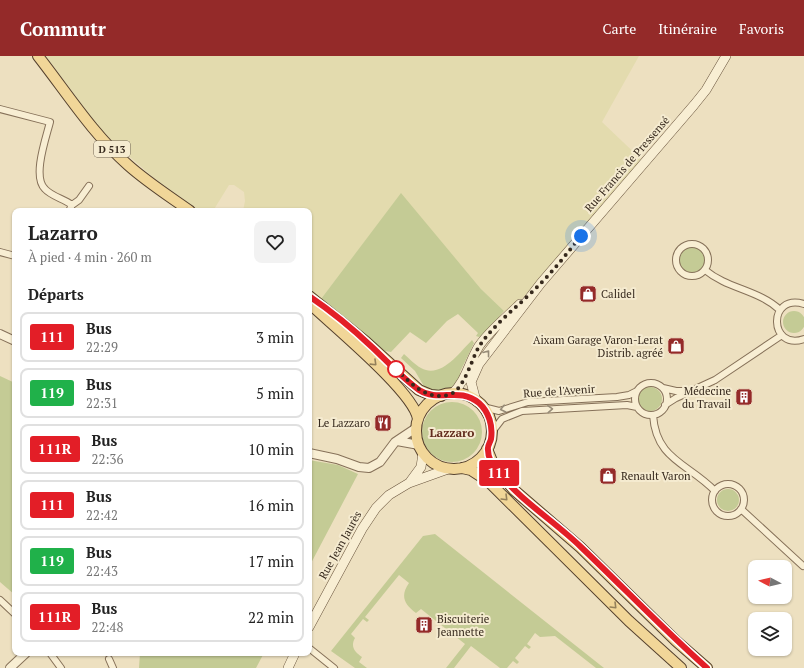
<!DOCTYPE html>
<html lang="fr">
<head>
<meta charset="utf-8">
<style>
  body { margin:0; font-family:"PT Serif",serif; background:#f2f2f2; color:#222; height:100vh; display:flex; flex-direction:column; font-size:15px; white-space:nowrap }
  * { box-sizing:border-box; margin:0 }
  p { font-size:13px; color:#767676 }
  .icon { flex:none; width:22px; height:22px; fill:none; stroke:currentColor; stroke-width:2; stroke-linecap:round; stroke-linejoin:round }
  .map { position:relative; flex:1; overflow:hidden }
  .panel { position:absolute; left:12px; top:152px; width:300px; height:448px; display:flex; flex-direction:column; background:#fff; border-radius:8px; box-shadow:0 1px 3px #0004 }
  .panel>* { flex:none }
  .badge { padding:0 8px; border-radius:3px; font-size:14px; line-height:26px }
  .needle { width:26px; rotate:277deg }
  .buttons { position:absolute; left:748px; top:504px; display:grid; gap:8px }
  .buttons a { display:grid; place-items:center; width:44px; height:44px; border-radius:8px; background:#fff; box-shadow:0 1px 3px #0004; font-size:20px }
  .you { position:absolute; width:20px; height:20px; margin:-10px; border:3px solid #fff; border-radius:50%; background:#1a73e8; box-shadow:0 0 0 6px #1a73e833 }
  .map>.badge { position:absolute; translate:-50% -50%; box-shadow:0 0 0 2px #fff }
  h2 { padding:0 16px; font-size:15px; line-height:36px }
  .round { display:grid; place-items:center; flex:none; width:42px; height:42px; border-radius:8px; background:#f2f2f2 }
  .head { display:flex; align-items:center; justify-content:space-between; height:68px; padding:0 16px }
  h1 { font-size:19px; font-weight:700; line-height:30px }
  ul { padding:0; list-style:none }
  li { display:flex; align-items:center; gap:12px; height:50px; margin:0 8px 6px; padding:0 8px; border:2px solid #e0e0e0; border-radius:8px }
  li div { flex:1 }
  li b { display:block; font-size:15px }
  li em { font-style:normal }
  li .badge { min-width:44px; font-weight:700; text-align:center }
  header { display:flex; align-items:center; gap:24px; box-sizing:border-box; height:56px; padding:0 20px; background:#942a29; color:#fff }
  header strong { font-size:19px }
  nav { display:flex; gap:22px; margin-inline-start:auto; font-size:14px }
  .map>svg:first-child { display:block }
  .farmland { fill:#e3dbae }
  .green { fill:#c4cb95 }
  .lines { fill:none; stroke-linecap:round; stroke-linejoin:round }
  .minor-casing { stroke:#867159; stroke-width:8 }
  .tertiary-casing { stroke:#867159; stroke-width:10 }
  .secondary-casing { stroke:#68533c; stroke-width:10 }
  .primary-casing { stroke:#54402d; stroke-width:12 }
  .minor { stroke:#f8eed3; stroke-width:6 }
  .tertiary { stroke:#f8eed3; stroke-width:8 }
  .secondary { stroke:#f8eed3; stroke-width:9 }
  .primary { stroke:#f1d698; stroke-width:10 }
  .oneway { stroke:#978c78 }
  .oneway2 { stroke:#94805a }
  .line-casing { stroke:#fff; stroke-width:9 }
  .line { stroke:#e31e27; stroke-width:6 }
  .walk { stroke:#36291d; stroke-width:4; stroke-dasharray:0 7.2 }
  .stop-dot { fill:#fff; stroke:#e31e27; stroke-width:2 }
  .labels { text-anchor:middle; dominant-baseline:central; stroke-width:4; stroke-linejoin:round; paint-order:stroke }
  .shield { fill:#f5ebd0; stroke:#6f6353; stroke-width:1 }
  .shield-label { font-size:10px; font-weight:bold; fill:#36291d }
  .street-label { font-size:11px; fill:#36291d; stroke:#f5ebd0 }
  .poi-label { font-size:11px; fill:#36291d; stroke:#f5ebd0; text-anchor:start }
  .neighbourhood-label { font-size:12px; font-weight:bold; fill:#622c1d; stroke:#f5ebd0 }
</style>
</head>
<body>
<header>
<strong>Commutr</strong>
<nav><a>Carte</a><a>Itinéraire</a><a>Favoris</a></nav>
</header>
<div class="map">
<svg width="804" height="612" viewBox="0 0 804 612">
  <rect width="100%" height="100%" fill="#ede0c0"/>
  <path class="farmland" d="M46 0H639L602 66 644 106 568 194 507 258 481 233 401 138 321 243 309 234V155H243L245 145 244 136 234 129H229L213 155H199L154 122 115 88 96 68Z"/>
  <path class="green" d="M401 137 481 233 504 255 484 279 479 281 476 280 478 277 458 258 447 265 426 287 410 276 391 296 385 295 321 243Z
    M679 204a13 13 0 1 1 26 0a13 13 0 1 1-26 0Z
    M783 266a11 11 0 1 1 22 0a11 11 0 1 1-22 0Z
    M472 284 474 287 460 316 462 320 453 332 434 336 425 332 415 315 401 302 404 298C409 302 415 309 421 312 441 323 459 297 472 284Z
    M0 320 15 327V539L0 526Z
    M638 343a12 12 0 1 1 24 0a12 12 0 1 1-24 0Z
    M422 376a30 30 0 1 1 60 0a30 30 0 1 1-60 0Z
    M309 404 338 409 358 418 309 511Z
    M717 444a11 11 0 1 1 22 0a11 11 0 1 1-22 0Z
    M435 478 604 612H596L555 580 540 581 535 577 527 588 531 591 529 593 525 590 515 602 519 606 517 608 513 605 507 612H500L471 590 454 612H446L465 588 421 553 416 557C404 548 400 540 409 527L399 519 365 561 369 564 367 566 363 563 351 578 355 582C350 591 355 596 362 601L359 606 367 612H355L331 595 423 480Z
    M140 597H264L256 612H139Z"/>
  <g class="lines">
    <defs>
      <path id="minor" d="M0 53 50 66C46 82 32 121 45 133 51 140 64 143 72 149L69 155
        M72 149 79 144 89 130
        M676 204a16 16 0 1 1 32 0a16 16 0 1 1-32 0Z
        M0 196 15 200
        M705 214C728 233 759 234 780 254
        M804 248C767 237 769 295 804 283
        M635 343a16 16 0 1 1 32 0a16 16 0 1 1-32 0Z
        M663 332 676 335H686
        M665 349 676 342 715 324 782 279
        M483 351 499 355 528 346 617 341 629 339 637 335
        M653 359C656 404 688 407 715 435
        M492 376 502 363 522 355 627 349 637 351
        M712 444a16 16 0 1 1 32 0a16 16 0 1 1-32 0Z
        M741 453 803 510
        M0 544 15 558
        M309 592 334 612
        M50 597 61 612
        M109 603 113 612"/>
      <path id="tertiary" d="M0 278 15 285
        M397 385 419 389
        M309 397 337 403 359 411 369 412 380 406 395 386 416 372
        M10 612 26 597"/>
      <path id="secondary" d="M452 338C466 325 469 306 479 290 490 274 507 261 520 248
        M476 345 471 326 479 308 541 227 694 49 706 34 726 0
        M410 426 421 411 423 397
        M309 571 362 473 376 452 389 439 409 427 448 413
        M288 612 295 597"/>
      <path id="primary" d="M38 0C67 37 92 77 128 109 147 126 169 140 190 155
        M309 240 366 286 419 334 431 339 441 340
        M309 247C332 269 414 336 418 363
        M416 375a38 38 0 1 1 76 0a38 38 0 1 1-76 0Z
        M487 393 494 410 514 434 580 491 676 585 707 612
        M462 412 471 414 488 425 629 565 681 612"/>
    </defs>
    <use href="#minor" class="minor-casing"/>
    <use href="#tertiary" class="tertiary-casing"/>
    <use href="#secondary" class="secondary-casing"/>
    <use href="#primary" class="primary-casing"/>
    <use href="#minor" class="minor"/>
    <use href="#tertiary" class="tertiary"/>
    <use href="#secondary" class="secondary"/>
    <use href="#primary" class="primary"/>
  </g>
  <defs><path id="oneway-chevron" d="M-2-3.5L2.5 0L-2 3.5" fill="none" stroke-width="1.6" stroke-linecap="round" stroke-linejoin="round"/></defs>
  <g class="oneway">
    <use href="#oneway-chevron" transform="translate(487 297) rotate(-52)"/>
    <use href="#oneway-chevron" transform="translate(503 353) rotate(167)"/>
    <use href="#oneway-chevron" transform="translate(550 353) rotate(-3)"/>
  </g>
  <g class="oneway2">
    <use href="#oneway-chevron" transform="translate(374 307) rotate(44)"/>
    <use href="#oneway-chevron" transform="translate(505 442) rotate(45)"/>
    <use href="#oneway-chevron" transform="translate(614 550) rotate(45)"/>
  </g>
  <g class="lines">
    <defs>
      <path id="line" d="M309 240C331 255 353 273 372 291 387 305 402 322 419 334 439 347 459 330 479 347 489 356 493 370 491 383 490 387 487 390 488 394 488 402 493 410 498 416 521 445 554 465 581 491 623 531 663 573 707 612"/>
    </defs>
    <use href="#line" class="line-casing"/>
    <use href="#line" class="line"/>
    <path class="walk" d="M396 313 394 311C409 325 427 347 451 338 465 332 472 301 480 289 496 266 521 248 540 228 555 213 568 196 581 180"/>
  </g>
  <defs>
    <symbol id="shop-square" viewBox="-11 -11 22 22"><rect x="-9" y="-9" width="18" height="18" rx="4" fill="#942a29" stroke="#f5ebd0"/><path d="M-5-2.5h2.3a2.7 3.5 0 0 1 5.4 0H5L5.5 6h-11ZM-1.5-2.5h3a1.5 2.3 0 0 0-3 0Z" fill="#fff"/></symbol>
    <symbol id="building-square" viewBox="-11 -11 22 22"><rect x="-9" y="-9" width="18" height="18" rx="4" fill="#942a29" stroke="#f5ebd0"/><path d="M-4-6H4V6H1V3H-1V6H-4ZM-2.5-4.3h1.7v1.8h-1.7ZM.8-4.3h1.7v1.8H.8ZM-2.5-1h1.7V.8h-1.7ZM.8-1h1.7V.8H.8Z" fill="#fff"/></symbol>
    <symbol id="restaurant-square" viewBox="-11 -11 22 22"><rect x="-9" y="-9" width="18" height="18" rx="4" fill="#942a29" stroke="#f5ebd0"/><path d="M-5-6h1v4h1v-4h1v4h1v-4h1v5L-1.5 .5V6h-2V.5L-5-1ZM5-6V6H3V1.5H1.5Q1.5-4 5-6Z" fill="#fff"/></symbol>
  </defs>
  <g fill-rule="evenodd">
    <use href="#shop-square" x="578" y="228" width="20" height="20"/>
    <use href="#shop-square" x="666" y="280" width="20" height="20"/>
    <use href="#building-square" x="734" y="331" width="20" height="20"/>
    <use href="#restaurant-square" x="373" y="357" width="20" height="20"/>
    <use href="#shop-square" x="598" y="410" width="20" height="20"/>
    <use href="#building-square" x="414" y="559" width="20" height="20"/>
  </g>
  <circle class="stop-dot" cx="396" cy="313" r="8"/>
  <g class="labels">
    <rect class="shield" x="94" y="85" width="36" height="16" rx="3"/>
    <g class="shield-label">
      <text x="112" y="93">D 513</text>
    </g>
    <g class="street-label">
      <text transform="translate(627 108) rotate(-49)">Rue Francis de Pressensé</text>
      <text transform="translate(559 335) rotate(-4)">Rue de l'Avenir</text>
      <text transform="translate(340 489) rotate(-61)">Rue Jean Jaurès</text>
    </g>
    <g class="poi-label">
      <text x="601" y="238">Calidel</text>
      <text x="663" y="284" text-anchor="end">Aixam Garage Varon-Lerat<tspan x="663" dy="13">Distrib. agréé</tspan></text>
      <text x="731" y="335" text-anchor="end">Médecine<tspan x="731" dy="13">du Travail</tspan></text>
      <text x="370" y="367" text-anchor="end">Le Lazzaro</text>
      <text x="621" y="420">Renault Varon</text>
      <text x="437" y="563">Biscuiterie<tspan x="437" dy="13">Jeannette</tspan></text>
    </g>
    <g class="neighbourhood-label">
      <text x="452" y="376">Lazzaro</text>
    </g>
  </g>
</svg>
<div class="buttons">
<a><svg class="needle" viewBox="-14 -14 28 28"><path d="M0-13l5 13h-10z" fill="#e53935"/><path d="M0 13l5-13h-10z" fill="#767676"/></svg></a>
<a><svg class="icon" aria-label="layers" viewBox="0 0 24 24"><path d="M12 4l9 5-9 5-9-5zM3 14l9 5 9-5"/></svg></a>
</div>
<div class="you" style="left:581px;top:180px"></div>
<b class="badge" style="left:499px;top:417px;background:#e31e27;color:#fff">111</b>
<section class="panel">
<div class="head"><div><h1>Lazarro</h1><p>À pied · 4 min · 260 m</p></div><a class="round"><svg class="icon" aria-label="heart" viewBox="0 0 24 24"><path d="M12 20l-8-8c-3-5 5-10 8-4 3-6 11-1 8 4z"/></svg></a></div>
<h2>Départs</h2>
<ul>
<li><span class="badge" style="background:#e31e27;color:#fff">111</span><div><b>Bus</b><p>22:29</p></div><em>3 min</em></li>
<li><span class="badge" style="background:#20b14a;color:#fff">119</span><div><b>Bus</b><p>22:31</p></div><em>5 min</em></li>
<li><span class="badge" style="background:#e31e27;color:#fff">111R</span><div><b>Bus</b><p>22:36</p></div><em>10 min</em></li>
<li><span class="badge" style="background:#e31e27;color:#fff">111</span><div><b>Bus</b><p>22:42</p></div><em>16 min</em></li>
<li><span class="badge" style="background:#20b14a;color:#fff">119</span><div><b>Bus</b><p>22:43</p></div><em>17 min</em></li>
<li><span class="badge" style="background:#e31e27;color:#fff">111R</span><div><b>Bus</b><p>22:48</p></div><em>22 min</em></li>
</ul>
</section>
</div>
</body>
</html>
